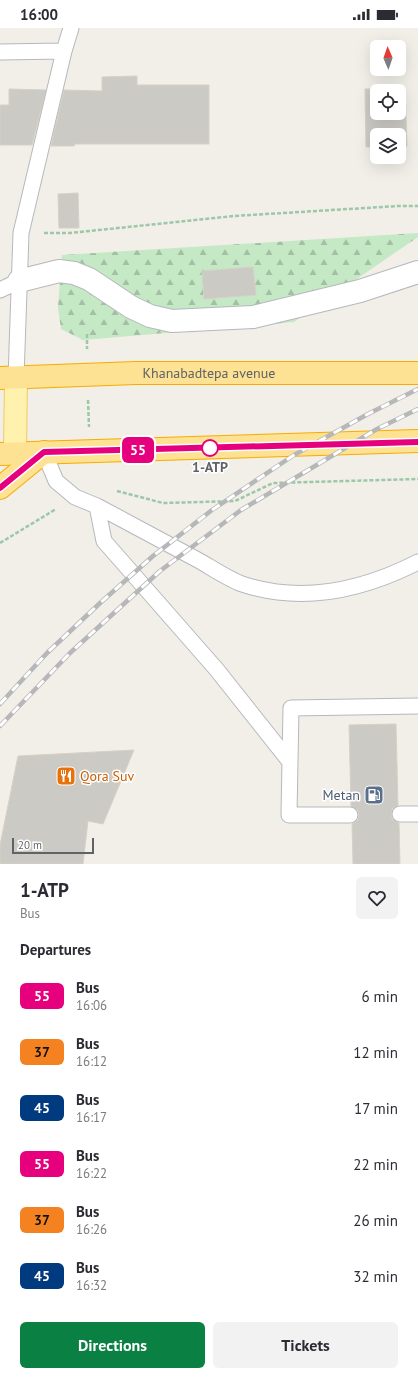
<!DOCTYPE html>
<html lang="en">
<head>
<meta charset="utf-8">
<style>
  body { margin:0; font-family:"PT Sans",sans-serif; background:#f2f2f3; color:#2b2b33; height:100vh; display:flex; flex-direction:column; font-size:15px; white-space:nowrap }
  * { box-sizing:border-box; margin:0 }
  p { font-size:13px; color:#7c7c81 }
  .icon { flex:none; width:22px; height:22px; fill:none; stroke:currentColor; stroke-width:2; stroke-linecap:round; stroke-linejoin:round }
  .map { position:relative; height:836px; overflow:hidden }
  .drawer { display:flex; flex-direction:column; background:#fff; flex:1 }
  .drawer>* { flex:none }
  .badge { padding:0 8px; border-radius:6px; font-size:14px; line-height:26px }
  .needle { width:26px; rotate:358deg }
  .controls { position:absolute; left:370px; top:12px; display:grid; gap:8px }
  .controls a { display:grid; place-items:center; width:36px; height:36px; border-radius:6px; background:#fff; box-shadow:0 4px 16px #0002; font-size:20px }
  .scale { position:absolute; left:12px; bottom:10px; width:82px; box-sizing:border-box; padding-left:4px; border:2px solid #5f6368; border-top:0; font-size:11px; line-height:14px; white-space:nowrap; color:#5f6368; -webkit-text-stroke:3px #fff; paint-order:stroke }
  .map>.badge { position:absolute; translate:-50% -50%; box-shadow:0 0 0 2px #fff }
  h2 { padding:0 20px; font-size:15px; line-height:36px }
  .round { display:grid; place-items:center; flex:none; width:42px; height:42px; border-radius:6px; background:#f2f2f3 }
  .overview { display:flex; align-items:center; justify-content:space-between; height:68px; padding:0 20px }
  h1 { font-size:19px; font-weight:700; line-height:30px }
  .action { display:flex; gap:8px; margin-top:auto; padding:8px 20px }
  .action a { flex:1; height:46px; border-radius:6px; background:#0b8043; color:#fff; font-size:16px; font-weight:700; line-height:46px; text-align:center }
  .action a+a { background:#f2f2f3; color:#2b2b33 }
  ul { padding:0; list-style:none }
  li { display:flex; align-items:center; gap:12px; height:56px; padding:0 20px }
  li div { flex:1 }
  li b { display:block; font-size:15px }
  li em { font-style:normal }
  li .badge { min-width:44px; font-weight:700; text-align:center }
  .status { display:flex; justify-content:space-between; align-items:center; height:28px; padding:0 20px; background:#fff; direction:ltr }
  .status svg { height:11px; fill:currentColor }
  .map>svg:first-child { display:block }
  .forest { fill:url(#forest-firs) }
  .building { fill:#cccac5; stroke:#d6d1c6; fill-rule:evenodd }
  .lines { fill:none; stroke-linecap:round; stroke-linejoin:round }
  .lane-casing { stroke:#b5b8bc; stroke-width:17 }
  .street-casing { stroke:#b5b8bc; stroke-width:24 }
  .primary-casing { stroke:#f2c960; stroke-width:24 }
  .highway-casing { stroke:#f9ab00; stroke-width:24 }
  .path { stroke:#9cc7a9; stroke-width:2.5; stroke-dasharray:4 2; stroke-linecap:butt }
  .lane { stroke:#fff; stroke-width:15 }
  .street { stroke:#fff; stroke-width:22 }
  .primary { stroke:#fff2af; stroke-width:22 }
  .highway { stroke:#fde293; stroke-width:22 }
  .rail-casing { stroke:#b6b7b8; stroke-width:4.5 }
  .rail { stroke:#fff; stroke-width:3; stroke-dasharray:9; stroke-linecap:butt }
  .line-casing { stroke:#fff; stroke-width:9 }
  .line { stroke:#e6007e; stroke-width:6 }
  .stop-dot { fill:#fff; stroke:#e6007e; stroke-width:2 }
  .labels { text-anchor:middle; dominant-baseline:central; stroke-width:3; stroke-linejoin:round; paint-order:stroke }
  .street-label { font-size:14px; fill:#5f6368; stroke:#fff }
  .stop-label { font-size:14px; font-weight:bold; fill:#5f6368; stroke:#fff }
  .food-label { font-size:14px; fill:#c56008; stroke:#fff; text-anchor:start }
  .service-label { font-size:14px; fill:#4e5e75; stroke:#fff; text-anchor:end }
</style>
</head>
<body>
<div class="status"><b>16:00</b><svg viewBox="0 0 49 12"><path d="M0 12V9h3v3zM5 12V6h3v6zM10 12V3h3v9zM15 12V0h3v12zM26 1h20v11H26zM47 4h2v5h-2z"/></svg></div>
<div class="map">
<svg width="418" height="836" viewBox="0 0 418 836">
  <defs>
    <pattern id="forest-firs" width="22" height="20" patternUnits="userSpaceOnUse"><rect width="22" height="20" fill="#c5e8c5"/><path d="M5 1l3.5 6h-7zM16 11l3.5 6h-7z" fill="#a3c0a4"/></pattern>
  </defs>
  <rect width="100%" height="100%" fill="#f1efe8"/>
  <path class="forest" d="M418 205V209L294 294 83 312 61 301 58 279 62 227Z"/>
  <path class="building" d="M137 48V57H209V116H75L74 118H51L64 62 102 63V49Z
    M405 60 407 118 399 119V107H377V119H366L365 61ZM377 63H399V85H377Z
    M9 61 46 62 32 117H0V77H9Z
    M78 165 79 200H59L58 166Z
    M253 239 256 267 204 271 202 243Z
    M396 696 398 777 392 781 391 786 392 791 399 795 400 836H353L352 796 358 792 359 787 358 782 351 778 349 697Z
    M134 722 103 796 88 793 83 836H0V817L18 728Z"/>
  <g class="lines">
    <defs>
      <path id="lane" d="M0 24 64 23
        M0 262 19 253
        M16 350 21 205 64 23 71 0
        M44 424 56 453 75 469 97 478C130 496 163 513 196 531 209 538 228 551 242 556 302 576 363 562 418 534
        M97 478 104 513 217 642 290 734
        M400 786H418
        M350 787H289L291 680 418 678"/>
      <path id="street" d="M19 253 59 243 74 245 89 251 131 279 150 288 172 293 253 289 360 263 418 244"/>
      <path id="primary" d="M15 425 16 350"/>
      <g id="highway">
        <path id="s1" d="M0 350 136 345H418"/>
        <path d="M0 426 418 413"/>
        <path d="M0 460 44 424"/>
      </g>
    </defs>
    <use href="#lane" class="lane-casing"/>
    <use href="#street" class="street-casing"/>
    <use href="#primary" class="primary-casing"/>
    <use href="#highway" class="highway-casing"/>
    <path class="path" d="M44 205H70L234 188 398 178H418
      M87 306V321
      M88 372 89 399
      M117 463 163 475 235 473 273 455 418 451
      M0 515 56 481"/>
    <use href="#lane" class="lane"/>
    <use href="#street" class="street"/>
    <use href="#primary" class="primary"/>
    <use href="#highway" class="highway"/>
    <defs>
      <path id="rail" d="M0 676 47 625 99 576 153 528 212 482 294 427 368 386 418 361
        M0 698 70 625 160 543 241 482 377 401 418 381"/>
    </defs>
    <use href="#rail" class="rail-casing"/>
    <use href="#rail" class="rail"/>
  </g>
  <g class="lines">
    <defs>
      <path id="line" d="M0 460 44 424 418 414"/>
    </defs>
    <use href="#line" class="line-casing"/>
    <use href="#line" class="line"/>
  </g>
  <defs>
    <symbol id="restaurant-square" viewBox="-11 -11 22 22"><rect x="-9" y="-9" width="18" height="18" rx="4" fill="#e8710a" stroke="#fff"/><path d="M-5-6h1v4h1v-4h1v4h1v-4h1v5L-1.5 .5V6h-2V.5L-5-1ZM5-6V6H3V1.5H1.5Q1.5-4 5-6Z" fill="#fff"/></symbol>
    <symbol id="fuel-square" viewBox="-11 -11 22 22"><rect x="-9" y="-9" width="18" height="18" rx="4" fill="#5c6f8a" stroke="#fff"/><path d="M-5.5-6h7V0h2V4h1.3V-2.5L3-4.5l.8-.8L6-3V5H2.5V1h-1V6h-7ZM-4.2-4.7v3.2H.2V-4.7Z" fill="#fff"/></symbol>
  </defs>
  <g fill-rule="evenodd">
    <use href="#restaurant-square" x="55" y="737" width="22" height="22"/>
    <use href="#fuel-square" x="363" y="756" width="22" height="22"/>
  </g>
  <circle class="stop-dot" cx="210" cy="420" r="8"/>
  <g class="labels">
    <g class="street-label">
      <text stroke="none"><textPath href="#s1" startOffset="209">Khanabadtepa avenue</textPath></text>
    </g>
    <g class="stop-label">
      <text x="210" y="439">1-ATP</text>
    </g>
    <g class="food-label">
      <text x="80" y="748">Qora Suv</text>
    </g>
    <g class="service-label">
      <text x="360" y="767">Metan</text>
    </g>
  </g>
</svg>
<div class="controls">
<a><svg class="needle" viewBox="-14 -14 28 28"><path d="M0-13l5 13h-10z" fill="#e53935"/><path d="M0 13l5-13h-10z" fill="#7c7c81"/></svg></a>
<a><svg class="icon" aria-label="locate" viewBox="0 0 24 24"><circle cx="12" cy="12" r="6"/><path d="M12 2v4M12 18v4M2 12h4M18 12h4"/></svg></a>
<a><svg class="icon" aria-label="layers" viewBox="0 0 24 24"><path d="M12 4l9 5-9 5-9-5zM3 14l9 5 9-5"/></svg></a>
</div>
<div class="scale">20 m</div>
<b class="badge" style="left:138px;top:422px;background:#e6007e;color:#fff">55</b>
</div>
<section class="drawer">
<div class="overview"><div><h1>1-ATP</h1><p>Bus</p></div><a class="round"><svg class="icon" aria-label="heart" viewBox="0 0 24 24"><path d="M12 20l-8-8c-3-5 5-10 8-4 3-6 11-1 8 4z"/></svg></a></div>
<h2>Departures</h2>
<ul>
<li><span class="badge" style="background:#e6007e;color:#fff">55</span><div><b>Bus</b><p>16:06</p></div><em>6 min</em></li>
<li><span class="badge" style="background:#f58220;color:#111">37</span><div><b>Bus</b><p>16:12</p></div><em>12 min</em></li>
<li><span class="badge" style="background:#003b80;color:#fff">45</span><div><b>Bus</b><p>16:17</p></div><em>17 min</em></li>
<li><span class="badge" style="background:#e6007e;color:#fff">55</span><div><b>Bus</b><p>16:22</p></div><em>22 min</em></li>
<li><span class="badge" style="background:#f58220;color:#111">37</span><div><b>Bus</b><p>16:26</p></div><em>26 min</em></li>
<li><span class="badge" style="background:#003b80;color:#fff">45</span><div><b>Bus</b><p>16:32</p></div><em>32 min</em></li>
</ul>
<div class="action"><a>Directions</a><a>Tickets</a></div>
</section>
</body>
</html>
